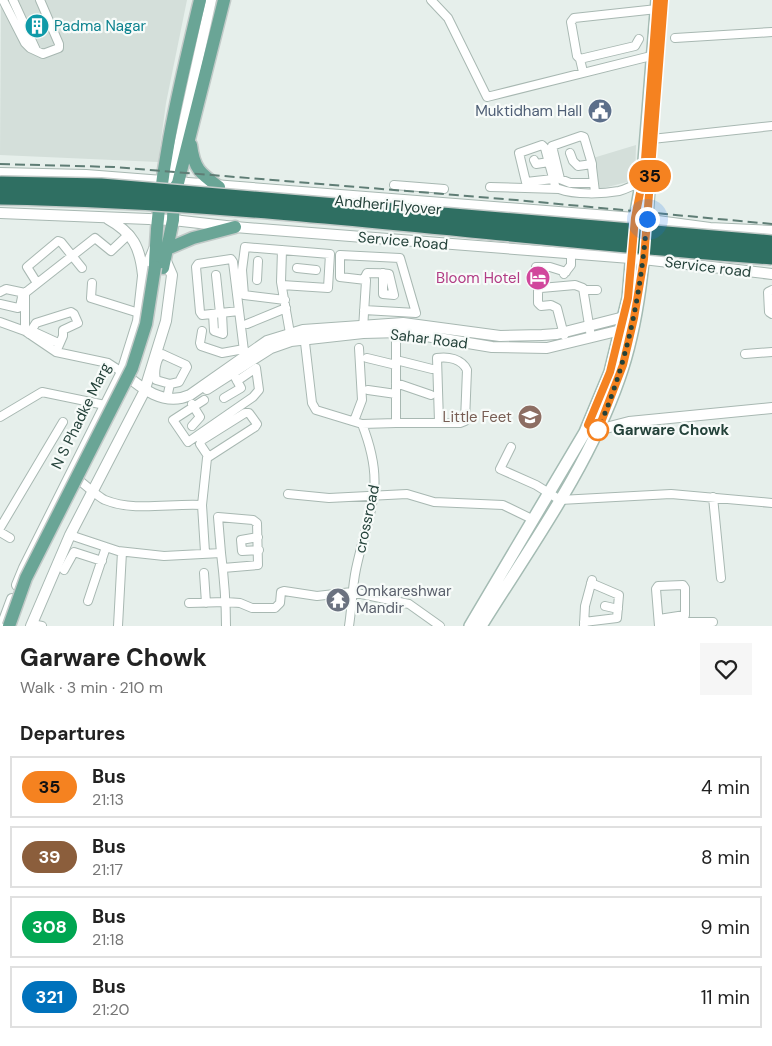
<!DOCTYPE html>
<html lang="en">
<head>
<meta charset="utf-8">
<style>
  body { margin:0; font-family:"DM Sans",sans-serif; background:#f6f6f6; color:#222; height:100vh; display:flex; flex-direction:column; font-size:19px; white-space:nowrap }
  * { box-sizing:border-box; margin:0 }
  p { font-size:16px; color:#767676 }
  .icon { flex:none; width:28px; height:28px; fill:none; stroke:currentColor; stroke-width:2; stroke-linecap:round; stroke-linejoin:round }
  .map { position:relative; height:626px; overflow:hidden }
  .panel { display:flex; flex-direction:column; background:#fff; flex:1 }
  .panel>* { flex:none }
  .badge { padding:0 10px; border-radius:16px; font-size:18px; line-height:32px }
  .you { position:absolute; width:25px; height:25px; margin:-12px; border:4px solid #fff; border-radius:50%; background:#1a73e8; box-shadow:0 0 0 8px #1a73e833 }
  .map>.badge { position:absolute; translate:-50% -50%; box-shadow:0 0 0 2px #fff }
  h2 { padding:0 20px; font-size:19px; line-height:45px }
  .round { display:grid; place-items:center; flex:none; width:52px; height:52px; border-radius:0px; background:#f6f6f6 }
  .head { display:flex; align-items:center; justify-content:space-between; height:85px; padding:0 20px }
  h1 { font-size:24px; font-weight:800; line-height:38px }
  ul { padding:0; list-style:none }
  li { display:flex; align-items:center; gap:15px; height:62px; margin:0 10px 8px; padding:0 10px; border:2px solid #e0e0e0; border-radius:0px }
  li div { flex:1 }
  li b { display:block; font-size:19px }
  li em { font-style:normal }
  li .badge { min-width:55px; font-weight:700; text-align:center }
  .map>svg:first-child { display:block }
  .built { fill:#d4dfda }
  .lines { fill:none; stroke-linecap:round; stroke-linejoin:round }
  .minor-casing { stroke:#a8b8b2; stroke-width:10 }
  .tertiary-casing { stroke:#a8b8b2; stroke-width:12 }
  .secondary-casing { stroke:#a4bbb3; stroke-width:14 }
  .primary-casing { stroke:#c2cac8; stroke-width:15 }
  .minor { stroke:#fff; stroke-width:8 }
  .tertiary { stroke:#fff; stroke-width:10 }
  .secondary { stroke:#fff; stroke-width:11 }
  .primary { stroke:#6aa596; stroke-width:12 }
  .rail { stroke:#5f7d75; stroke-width:2; stroke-dasharray:10 5; stroke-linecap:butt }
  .primary-bridge-casing { stroke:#c2cac8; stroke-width:15; stroke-linecap:butt }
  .motorway-bridge-casing { stroke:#c2cac8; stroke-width:18; stroke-linecap:butt }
  .primary-bridge { stroke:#6aa596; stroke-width:12 }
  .motorway-bridge { stroke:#2f6f62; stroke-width:15 }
  .line-casing { stroke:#fff; stroke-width:11 }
  .line { stroke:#f58220; stroke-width:8 }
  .walk { stroke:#24423a; stroke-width:5; stroke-dasharray:0 9 }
  .stop-dot { fill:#fff; stroke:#f58220; stroke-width:2.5 }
  .labels { text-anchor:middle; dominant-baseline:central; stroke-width:4.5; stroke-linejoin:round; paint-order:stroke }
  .culture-label { font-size:15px; fill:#0d838f; stroke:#f7fbf9; text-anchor:start }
  .service-label { font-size:15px; fill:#4e5e75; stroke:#f7fbf9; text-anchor:end }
  .street-label { font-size:15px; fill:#24423a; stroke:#f7fbf9 }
  .hotel-label { font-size:15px; fill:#b23c85; stroke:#f7fbf9; text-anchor:end }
  .education-label { font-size:15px; fill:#785e54; stroke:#f7fbf9; text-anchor:end }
  .stop-label { font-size:15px; font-weight:bold; fill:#24423a; stroke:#f7fbf9; text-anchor:start }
  .worship-label { font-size:15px; fill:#5b616d; stroke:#f7fbf9; text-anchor:start }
</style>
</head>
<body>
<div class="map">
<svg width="772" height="626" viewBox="0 0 772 626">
  <rect width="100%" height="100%" fill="#e6efeb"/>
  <path class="built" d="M1 0H187L166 103 158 162 0 155Z
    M636 145 635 180 596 190 593 158Z"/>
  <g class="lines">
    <defs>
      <path id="minor" d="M3 0 25 43 30 48 43 54 59 48V44L40 0
        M13 0 36 50
        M431 0 448 18 487 97 659 54
        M675 38 772 32
        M580 59 577 56 571 22 574 18 657 9
        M583 72 580 59 635 46 639 39
        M652 139 772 126
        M570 153 573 161 578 166 592 164
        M534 160 536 164 549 162
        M553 179 526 182 519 153 542 145 545 148 556 189
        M594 183H570L560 179 552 146 581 136 584 137 592 164V167L595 192
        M394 185 444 189
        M490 187 559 189C575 195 603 194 619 191 628 189 633 184 642 183
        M282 250 281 282 291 339
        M536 267H550L566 272
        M297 268 316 270
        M564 274 571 265V254
        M216 275 220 313
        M364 279 367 273C374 273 382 273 389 274L394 295 383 294V273
        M257 280 258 261
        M37 283 27 267 58 241 61 242 82 268
        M92 283 91 298 139 313
        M282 285 328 288 330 254 245 247 242 270 244 295 285 300
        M585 290H597
        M772 290 768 292 769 312 772 314
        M0 292 6 289 25 293
        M0 304 18 308 20 307 22 297
        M239 311 202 315 200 312 196 267 198 264 231 259 233 262 244 351 245 357
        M213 314 214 331 223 334 222 313
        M0 322 25 331 56 352 108 363 122 372
        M247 324 286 308
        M363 329 366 281V280L340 277V255L400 258 416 313 364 310
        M25 331V293L95 238 111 251 129 234
        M32 331 56 342
        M202 331 200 343 201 346 222 353 244 349
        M29 334 36 323 71 312 74 314 78 323 63 330V336L56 352
        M304 334 312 403 316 410 362 424C387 488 369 508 356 569 352 588 352 607 349 626
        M564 335 557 308 551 305 541 306 538 303V291L541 288 575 285 583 288 591 337
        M396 341V423H460L465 421 467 370C462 359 448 356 437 358L439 422
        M745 354 772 352
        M367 358 396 365
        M396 360 432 369
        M396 383 431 395
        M368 390 396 394
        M167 398 170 384 179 382 187 367 186 365 162 354C156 359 154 372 156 380L170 384
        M224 398 241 388 235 377
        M204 400 173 420 188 442 253 397 259 390 256 368 237 381
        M192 404 200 417 192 426
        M0 417 42 392 105 405
        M354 421 362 400 359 348
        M362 424 396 423
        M511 447 500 469 536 485 560 500 671 494 772 503
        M74 476C82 482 98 497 105 500 134 512 171 503 202 505L207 458 255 427 257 424 249 413H245L202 440 200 444 208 456
        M288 494 329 498 407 494 434 502 503 505 534 520
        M713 497 721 578
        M202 505 205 552
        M0 528 63 422
        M0 532 10 538
        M70 535 118 551 164 556 221 553C224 577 226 603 226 626
        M258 537 241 540 242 551 259 550
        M221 553 218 517 253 520 257 523 258 565 223 568
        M64 570 74 552 102 561
        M204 573 206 603
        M88 601 106 547
        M189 603 226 602 240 603 252 608H275L280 603 281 592 284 591 317 596 352 592 409 604 440 626
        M605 606 618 609
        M659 619 685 615V588L683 585 658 586 656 589 659 626
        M584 622 617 618 619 595 591 583
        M32 624 42 626
        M584 625 585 606 592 580
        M118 626 122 552
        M663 626 670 622H713"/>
      <path id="tertiary" d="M0 173 86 175 635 218 710 228 772 231
        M173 187 171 182 211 0
        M0 213 173 220 235 227 643 259 772 274
        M108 219C133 233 140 247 143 275
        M122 372C141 388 164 407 190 395L267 341 303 330 403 323 500 336 542 335 557 334 624 317 634 318
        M207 389 271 348 291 341 363 333 402 332 492 347 547 348 621 330 631 331
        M594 427 598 430 629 422 772 408
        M17 585 24 568 122 372 138 321 143 276 154 249
        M2 626 12 599
        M31 626 70 535 144 392 166 321 172 275 165 259"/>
      <path id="secondary" d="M470 626 585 432 610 372 628 298 635 218 643 173 657 0
        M481 626C530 547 588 468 619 379 642 314 645 242 650 174"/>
      <path id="primary" d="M191 145C194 169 200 173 219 187
        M167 249 193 238 235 227
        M155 267C157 176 179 88 200 0
        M163 268 173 220 174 189 178 183 224 0"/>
    </defs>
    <use href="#minor" class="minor-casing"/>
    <use href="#tertiary" class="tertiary-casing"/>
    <use href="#secondary" class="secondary-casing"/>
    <use href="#primary" class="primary-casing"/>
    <use href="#minor" class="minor"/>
    <use href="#tertiary" class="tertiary"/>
    <use href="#secondary" class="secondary"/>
    <use href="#primary" class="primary"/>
    <path class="rail" d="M0 164 114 167 516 200 772 224"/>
    <defs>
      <path id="primary-bridge" d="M9 626 26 578 132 368 146 324 155 267"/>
      <path id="motorway-bridge" d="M0 184 101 186 772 243
        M0 197C258 201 515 239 772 257"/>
    </defs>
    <use href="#primary-bridge" class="primary-bridge-casing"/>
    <use href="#motorway-bridge" class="motorway-bridge-casing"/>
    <use href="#primary-bridge" class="primary-bridge"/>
    <use href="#motorway-bridge" class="motorway-bridge"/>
  </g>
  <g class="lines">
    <defs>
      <path id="line" d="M657 0 644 173 635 218 628 298 610 372 588 425 598 430 623 365 634 318 644 259 664 0"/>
    </defs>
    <use href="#line" class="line-casing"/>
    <use href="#line" class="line"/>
    <path class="walk" d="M598 430C628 361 641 293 647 219"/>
  </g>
  <defs>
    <symbol id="building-disc" viewBox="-11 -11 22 22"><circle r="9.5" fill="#0f9aa8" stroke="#f7fbf9"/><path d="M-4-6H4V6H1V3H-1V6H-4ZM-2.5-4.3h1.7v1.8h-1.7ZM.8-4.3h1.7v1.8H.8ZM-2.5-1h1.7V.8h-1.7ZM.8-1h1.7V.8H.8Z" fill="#fff"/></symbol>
    <symbol id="civic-disc" viewBox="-11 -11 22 22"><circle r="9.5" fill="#5c6f8a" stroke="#f7fbf9"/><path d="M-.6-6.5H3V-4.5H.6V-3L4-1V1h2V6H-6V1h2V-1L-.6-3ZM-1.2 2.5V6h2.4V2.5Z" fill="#fff"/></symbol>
    <symbol id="hotel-disc" viewBox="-11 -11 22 22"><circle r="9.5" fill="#d1479c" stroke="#f7fbf9"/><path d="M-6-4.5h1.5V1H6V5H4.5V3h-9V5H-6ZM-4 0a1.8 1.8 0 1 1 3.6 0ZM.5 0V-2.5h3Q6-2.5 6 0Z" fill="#fff"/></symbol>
    <symbol id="school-disc" viewBox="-11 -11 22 22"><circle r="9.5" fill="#8d6e63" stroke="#f7fbf9"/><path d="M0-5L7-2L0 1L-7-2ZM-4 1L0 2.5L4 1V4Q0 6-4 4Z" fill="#fff"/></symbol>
    <symbol id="temple-disc" viewBox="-11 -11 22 22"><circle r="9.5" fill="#6b7280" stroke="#f7fbf9"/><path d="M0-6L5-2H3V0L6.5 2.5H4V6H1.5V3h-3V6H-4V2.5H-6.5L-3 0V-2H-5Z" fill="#fff"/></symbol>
  </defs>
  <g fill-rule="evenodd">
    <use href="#building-disc" x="23" y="12" width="28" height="28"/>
    <use href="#civic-disc" x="586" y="97" width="28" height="28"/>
    <use href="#hotel-disc" x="524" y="264" width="28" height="28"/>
    <use href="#school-disc" x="516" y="403" width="28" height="28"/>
    <use href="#temple-disc" x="324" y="586" width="28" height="28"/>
  </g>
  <circle class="stop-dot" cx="598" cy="430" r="10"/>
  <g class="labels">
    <g class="culture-label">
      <text x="54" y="26">Padma Nagar</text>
    </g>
    <g class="service-label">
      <text x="582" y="111">Muktidham Hall</text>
    </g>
    <g class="street-label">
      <text transform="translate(388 205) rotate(5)">Andheri Flyover</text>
      <text transform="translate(403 241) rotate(5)">Service Road</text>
      <text transform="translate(708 267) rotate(7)">Service road</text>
      <text transform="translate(429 339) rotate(7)">Sahar Road</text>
      <text transform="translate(81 416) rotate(-64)">N S Phadke Marg</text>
      <text transform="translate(367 519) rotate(-78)">crossroad</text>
    </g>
    <g class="hotel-label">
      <text x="520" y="278">Bloom Hotel</text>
    </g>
    <g class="education-label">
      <text x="512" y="417">Little Feet</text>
    </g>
    <g class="stop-label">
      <text x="613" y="430">Garware Chowk</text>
    </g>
    <g class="worship-label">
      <text x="356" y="591">Omkareshwar<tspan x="356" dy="17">Mandir</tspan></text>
    </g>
  </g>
</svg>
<div class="you" style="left:647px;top:219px"></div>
<b class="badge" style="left:650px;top:176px;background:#f58220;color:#111">35</b>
</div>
<section class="panel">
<div class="head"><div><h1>Garware Chowk</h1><p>Walk · 3 min · 210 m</p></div><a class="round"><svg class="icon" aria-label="heart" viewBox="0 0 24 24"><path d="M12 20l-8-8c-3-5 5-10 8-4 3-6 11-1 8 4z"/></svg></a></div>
<h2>Departures</h2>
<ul>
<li><span class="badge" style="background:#f58220;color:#111">35</span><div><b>Bus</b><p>21:13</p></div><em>4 min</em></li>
<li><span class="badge" style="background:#8b5e3c;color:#fff">39</span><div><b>Bus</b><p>21:17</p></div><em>8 min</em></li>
<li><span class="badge" style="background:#00a651;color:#fff">308</span><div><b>Bus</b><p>21:18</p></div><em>9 min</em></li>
<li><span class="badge" style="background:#0072bc;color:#fff">321</span><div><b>Bus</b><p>21:20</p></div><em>11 min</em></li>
</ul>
</section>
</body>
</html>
